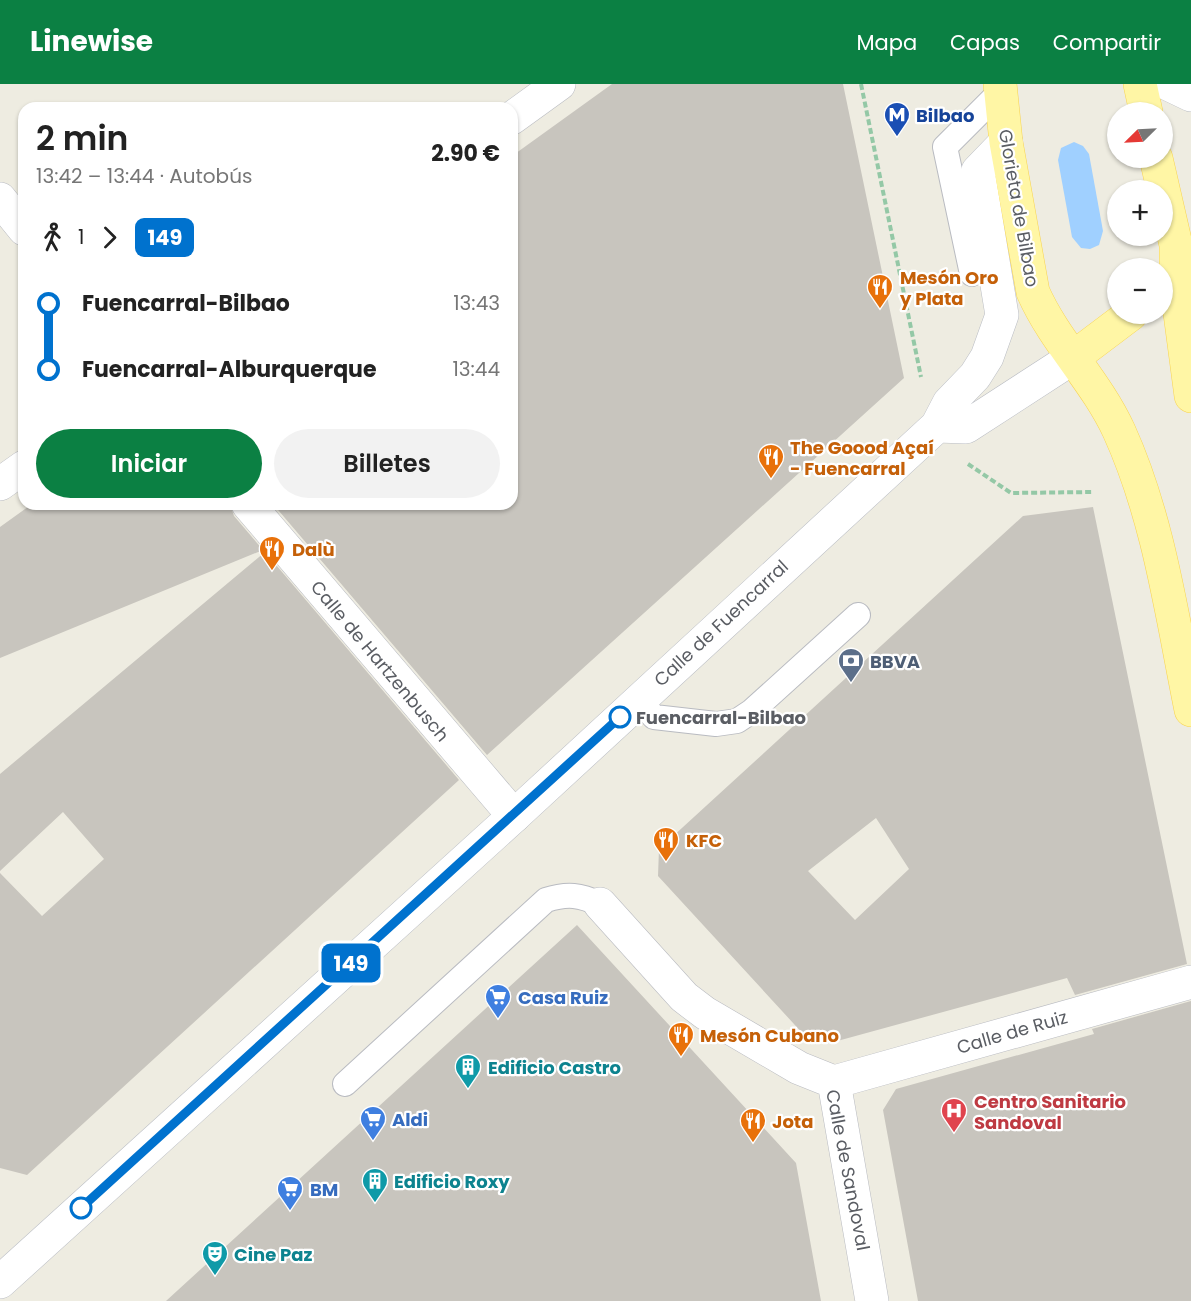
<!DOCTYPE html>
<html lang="es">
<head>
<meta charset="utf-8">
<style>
  body { margin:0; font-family:Poppins,sans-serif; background:#f2f2f2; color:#222; height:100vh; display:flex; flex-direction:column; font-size:22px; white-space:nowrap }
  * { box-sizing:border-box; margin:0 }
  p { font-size:20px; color:#767676 }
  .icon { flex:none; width:33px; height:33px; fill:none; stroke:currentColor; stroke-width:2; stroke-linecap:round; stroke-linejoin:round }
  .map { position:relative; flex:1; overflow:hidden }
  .sheet { position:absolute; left:18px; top:18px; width:500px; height:408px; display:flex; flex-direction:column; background:#fff; border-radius:18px; box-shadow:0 2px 4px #0004 }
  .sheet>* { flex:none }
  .badge { padding:0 12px; border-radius:9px; font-size:21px; line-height:39px }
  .needle { width:39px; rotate:246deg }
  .tools { position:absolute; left:1107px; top:18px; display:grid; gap:12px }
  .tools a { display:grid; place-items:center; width:66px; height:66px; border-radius:50%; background:#fff; box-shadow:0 2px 4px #0004; font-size:30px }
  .map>.badge { position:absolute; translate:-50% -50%; box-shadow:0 0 0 3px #fff }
  .legs { display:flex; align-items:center; gap:9px; height:66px; padding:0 18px; font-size:20px }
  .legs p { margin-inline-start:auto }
  .headline { display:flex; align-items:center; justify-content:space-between; height:102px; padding:0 18px }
  h1 { font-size:33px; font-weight:600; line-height:45px }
  .cta { display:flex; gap:12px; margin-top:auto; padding:12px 18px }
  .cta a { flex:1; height:69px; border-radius:36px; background:#0b8043; color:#fff; font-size:24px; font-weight:600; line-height:69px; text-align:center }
  .cta a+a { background:#f2f2f2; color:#222 }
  ul { padding:0 18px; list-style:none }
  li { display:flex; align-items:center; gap:21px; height:66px; font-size:22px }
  li i { display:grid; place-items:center; width:9px; height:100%; margin:0 8px; background:currentColor }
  li i::after { content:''; width:15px; height:15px; margin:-8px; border:4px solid; border-radius:50%; background:#fff }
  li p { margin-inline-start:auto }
  li:first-child i { background:linear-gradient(#0000 50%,currentColor 0) }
  li:last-child i { background:linear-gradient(currentColor 50%,#0000 0) }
  header { display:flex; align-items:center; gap:36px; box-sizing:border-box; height:84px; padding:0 30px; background:#0b8043; color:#fff }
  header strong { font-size:28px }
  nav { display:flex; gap:33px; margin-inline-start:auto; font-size:21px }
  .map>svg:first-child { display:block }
  .water { fill:#a0d0ff }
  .building { fill:#c8c5be; fill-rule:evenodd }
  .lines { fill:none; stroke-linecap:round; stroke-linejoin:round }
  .lane-casing { stroke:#b9bbc1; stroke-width:26 }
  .street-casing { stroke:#b9bbc1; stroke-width:34 }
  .secondary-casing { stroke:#babdc4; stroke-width:34 }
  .primary-casing { stroke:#f8d350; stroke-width:34 }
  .path { stroke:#94c8a6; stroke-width:4; stroke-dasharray:6 3; stroke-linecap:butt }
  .lane { stroke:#fff; stroke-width:24 }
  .street { stroke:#fff; stroke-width:33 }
  .secondary { stroke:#fff; stroke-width:33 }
  .primary { stroke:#fff6a5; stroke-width:33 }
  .line-1-casing { stroke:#fff; stroke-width:14 }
  .line-1 { stroke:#0072ce; stroke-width:9 }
  .stop-1-dot { fill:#fff; stroke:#0072ce; stroke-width:3 }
  .labels { text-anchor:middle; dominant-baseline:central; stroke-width:4.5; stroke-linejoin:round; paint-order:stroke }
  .transit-label { font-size:18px; font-weight:bold; fill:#164399; stroke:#fff; text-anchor:start }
  .street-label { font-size:18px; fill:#5a5d63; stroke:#fff }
  .food-label { font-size:18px; font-weight:bold; fill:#c56008; stroke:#fff; text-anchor:start }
  .service-label { font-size:18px; font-weight:bold; fill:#4e5e75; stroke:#fff; text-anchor:start }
  .stop-label { font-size:18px; font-weight:bold; fill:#5a5d63; stroke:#fff; text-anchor:start }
  .shop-label { font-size:18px; font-weight:bold; fill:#366cbe; stroke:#fff; text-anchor:start }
  .culture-label { font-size:18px; font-weight:bold; fill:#0d838f; stroke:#fff; text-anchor:start }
  .health-label { font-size:18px; font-weight:bold; fill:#be3a42; stroke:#fff; text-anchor:start }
</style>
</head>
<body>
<header>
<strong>Linewise</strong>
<nav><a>Mapa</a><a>Capas</a><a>Compartir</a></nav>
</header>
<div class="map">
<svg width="1191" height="1217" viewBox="0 0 1191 1217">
  <rect width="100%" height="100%" fill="#eeece1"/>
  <path class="water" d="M1074 58 1083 62 1089 70 1103 147 1099 161 1090 165 1081 164 1072 153 1058 76 1061 64Z"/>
  <path class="building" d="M612 0H843L904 294 487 671 273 420H512V72Z
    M32 420H230L234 432 263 466 0 574V443Z
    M1093 423 1187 880 1075 911 1067 894 830 959 805 952 658 792 659 765 1023 432ZM876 734 909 785 855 836 808 787Z
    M265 468 459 696 27 1091 0 1084V789L42 832 104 775 63 728 0 787V690Z
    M577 841 796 1079 821 1217H166Z
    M1191 917V1217H918L883 1026 896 1005 1094 950 1092 945Z"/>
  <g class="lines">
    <defs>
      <path id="lane" d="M972 190 945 63 999 9
        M639 616 654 633 716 640 737 637 752 627 858 531
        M345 1000 546 816C568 809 580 811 600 820"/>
      <path id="street" d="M1168 0 1191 11
        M512 34 559 0
        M0 115 24 145
        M0 400 24 383
        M248 420 514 732
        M600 820 684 913 705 929 799 984 834 998
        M834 998 1191 898
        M834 998 872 1217"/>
      <path id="secondary" d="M937 342 966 343 1074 273
        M0 1198 514 732 937 342 949 319 975 292 987 273 1002 231 978 87 1006 58"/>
      <path id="primary" d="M1000 0 1006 58 1033 208C1055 258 1096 297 1119 347 1159 435 1172 533 1191 626
        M1140 0 1146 28
        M1156 74 1176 161V199L1191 312
        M1074 273 1131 230"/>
    </defs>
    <use href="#lane" class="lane-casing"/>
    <use href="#street" class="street-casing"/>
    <use href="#secondary" class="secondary-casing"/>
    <use href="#primary" class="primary-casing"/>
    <path class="path" d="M861 0 921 293
      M968 380 1011 409 1094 408"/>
    <use href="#lane" class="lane"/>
    <use href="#street" class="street"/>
    <use href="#secondary" class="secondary"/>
    <use href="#primary" class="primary"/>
  </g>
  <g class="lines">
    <defs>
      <path id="line-1" d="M81 1124 620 633"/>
    </defs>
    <use href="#line-1" class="line-1-casing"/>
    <use href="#line-1" class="line-1"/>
  </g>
  <defs>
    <symbol id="metro-pin" viewBox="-11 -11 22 30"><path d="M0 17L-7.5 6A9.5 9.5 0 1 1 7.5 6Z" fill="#1a4fb4" stroke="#fff"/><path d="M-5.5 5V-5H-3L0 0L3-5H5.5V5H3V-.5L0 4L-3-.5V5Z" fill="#fff"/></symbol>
    <symbol id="restaurant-pin" viewBox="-11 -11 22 30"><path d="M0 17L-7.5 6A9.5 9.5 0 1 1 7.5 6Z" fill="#e8710a" stroke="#fff"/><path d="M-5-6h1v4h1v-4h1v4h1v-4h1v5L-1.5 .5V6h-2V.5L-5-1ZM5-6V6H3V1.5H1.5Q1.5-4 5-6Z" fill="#fff"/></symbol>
    <symbol id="bank-pin" viewBox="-11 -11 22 30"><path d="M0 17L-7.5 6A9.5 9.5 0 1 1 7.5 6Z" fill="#5c6f8a" stroke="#fff"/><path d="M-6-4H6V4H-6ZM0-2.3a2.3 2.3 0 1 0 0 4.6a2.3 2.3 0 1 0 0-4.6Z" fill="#fff"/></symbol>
    <symbol id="supermarket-pin" viewBox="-11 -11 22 30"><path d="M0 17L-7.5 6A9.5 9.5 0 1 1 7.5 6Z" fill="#3f7fe0" stroke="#fff"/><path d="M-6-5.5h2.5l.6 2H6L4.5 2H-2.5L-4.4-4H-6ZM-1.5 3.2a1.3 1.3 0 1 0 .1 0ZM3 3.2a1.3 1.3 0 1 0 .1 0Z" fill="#fff"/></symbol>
    <symbol id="building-pin" viewBox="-11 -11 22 30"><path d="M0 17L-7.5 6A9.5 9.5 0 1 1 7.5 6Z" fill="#0f9aa8" stroke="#fff"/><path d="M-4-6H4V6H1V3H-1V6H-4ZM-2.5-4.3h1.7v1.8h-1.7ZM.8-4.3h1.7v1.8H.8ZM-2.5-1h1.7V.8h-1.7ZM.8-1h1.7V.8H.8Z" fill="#fff"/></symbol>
    <symbol id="hospital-pin" viewBox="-11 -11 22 30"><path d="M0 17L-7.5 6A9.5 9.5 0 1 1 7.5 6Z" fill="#e0444e" stroke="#fff"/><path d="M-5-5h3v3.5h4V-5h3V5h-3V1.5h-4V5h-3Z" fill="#fff"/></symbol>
    <symbol id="theatre-pin" viewBox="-11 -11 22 30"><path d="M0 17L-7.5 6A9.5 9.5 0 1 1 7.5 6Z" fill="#0f9aa8" stroke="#fff"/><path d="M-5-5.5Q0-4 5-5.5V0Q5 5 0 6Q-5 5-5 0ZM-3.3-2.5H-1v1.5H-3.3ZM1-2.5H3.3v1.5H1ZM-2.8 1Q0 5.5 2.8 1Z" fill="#fff"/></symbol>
  </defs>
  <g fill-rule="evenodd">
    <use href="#metro-pin" x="882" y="16" width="30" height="40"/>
    <use href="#restaurant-pin" x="865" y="188" width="30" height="40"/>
    <use href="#restaurant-pin" x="756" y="358" width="30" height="40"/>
    <use href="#restaurant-pin" x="257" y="450" width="30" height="40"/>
    <use href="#bank-pin" x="836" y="562" width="30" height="40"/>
    <use href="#restaurant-pin" x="651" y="741" width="30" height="40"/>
    <use href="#supermarket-pin" x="483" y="898" width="30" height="40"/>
    <use href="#restaurant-pin" x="666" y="936" width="30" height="40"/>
    <use href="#building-pin" x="453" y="968" width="30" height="40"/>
    <use href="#hospital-pin" x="939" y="1012" width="30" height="40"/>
    <use href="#supermarket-pin" x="358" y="1020" width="30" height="40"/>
    <use href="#restaurant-pin" x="738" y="1022" width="30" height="40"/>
    <use href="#building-pin" x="360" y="1082" width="30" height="40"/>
    <use href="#supermarket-pin" x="275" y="1090" width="30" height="40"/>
    <use href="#theatre-pin" x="200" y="1155" width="30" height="40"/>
  </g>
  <g class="stop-1-dot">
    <circle cx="620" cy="633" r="10"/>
    <circle cx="81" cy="1124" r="10"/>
  </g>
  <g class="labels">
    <g class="transit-label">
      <text x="916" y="31">Bilbao</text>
    </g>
    <g class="street-label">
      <text transform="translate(1019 124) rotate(80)">Glorieta de Bilbao</text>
      <text transform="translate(721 539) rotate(-43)">Calle de Fuencarral</text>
      <text transform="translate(380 577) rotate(50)">Calle de Hartzenbusch</text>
      <text transform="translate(1012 948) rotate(-16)">Calle de Ruiz</text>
      <text transform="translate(848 1086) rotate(79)">Calle de Sandoval</text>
    </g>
    <g class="food-label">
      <text x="900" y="193">Mesón Oro<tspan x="900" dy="21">y Plata</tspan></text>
      <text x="790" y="363">The Goood Açaí<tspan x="790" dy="21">- Fuencarral</tspan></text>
      <text x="292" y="465">Dalù</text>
      <text x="686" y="756">KFC</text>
      <text x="700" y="951">Mesón Cubano</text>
      <text x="772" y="1037">Jota</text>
    </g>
    <g class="service-label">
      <text x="870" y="577">BBVA</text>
    </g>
    <g class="stop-label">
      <text x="636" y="633">Fuencarral-Bilbao</text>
    </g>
    <g class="shop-label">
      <text x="518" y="913">Casa Ruiz</text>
      <text x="392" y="1035">Aldi</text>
      <text x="310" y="1105">BM</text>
    </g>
    <g class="culture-label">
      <text x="488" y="983">Edificio Castro</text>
      <text x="394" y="1097">Edificio Roxy</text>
      <text x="234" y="1170">Cine Paz</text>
    </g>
    <g class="health-label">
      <text x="974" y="1017">Centro Sanitario<tspan x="974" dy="21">Sandoval</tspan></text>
    </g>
  </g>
</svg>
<div class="tools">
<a><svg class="needle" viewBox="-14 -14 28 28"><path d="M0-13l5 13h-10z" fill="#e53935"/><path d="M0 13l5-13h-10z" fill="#767676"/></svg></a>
<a>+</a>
<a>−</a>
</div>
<b class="badge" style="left:351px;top:879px;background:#0072ce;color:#fff">149</b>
<section class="sheet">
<div class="headline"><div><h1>2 min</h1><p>13:42 – 13:44 · Autobús</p></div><b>2.90 €</b></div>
<div class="legs"><svg class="icon" aria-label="walk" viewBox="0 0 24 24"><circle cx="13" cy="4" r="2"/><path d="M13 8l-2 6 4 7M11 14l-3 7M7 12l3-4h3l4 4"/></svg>1<svg class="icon" aria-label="forward" viewBox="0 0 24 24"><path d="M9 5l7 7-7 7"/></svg><b class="badge" style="background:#0072ce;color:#fff">149</b></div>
<ul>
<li><i style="color:#0072ce"></i><b>Fuencarral-Bilbao</b><p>13:43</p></li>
<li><i style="color:#0072ce"></i><b>Fuencarral-Alburquerque</b><p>13:44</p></li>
</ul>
<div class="cta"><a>Iniciar</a><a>Billetes</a></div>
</section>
</div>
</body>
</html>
